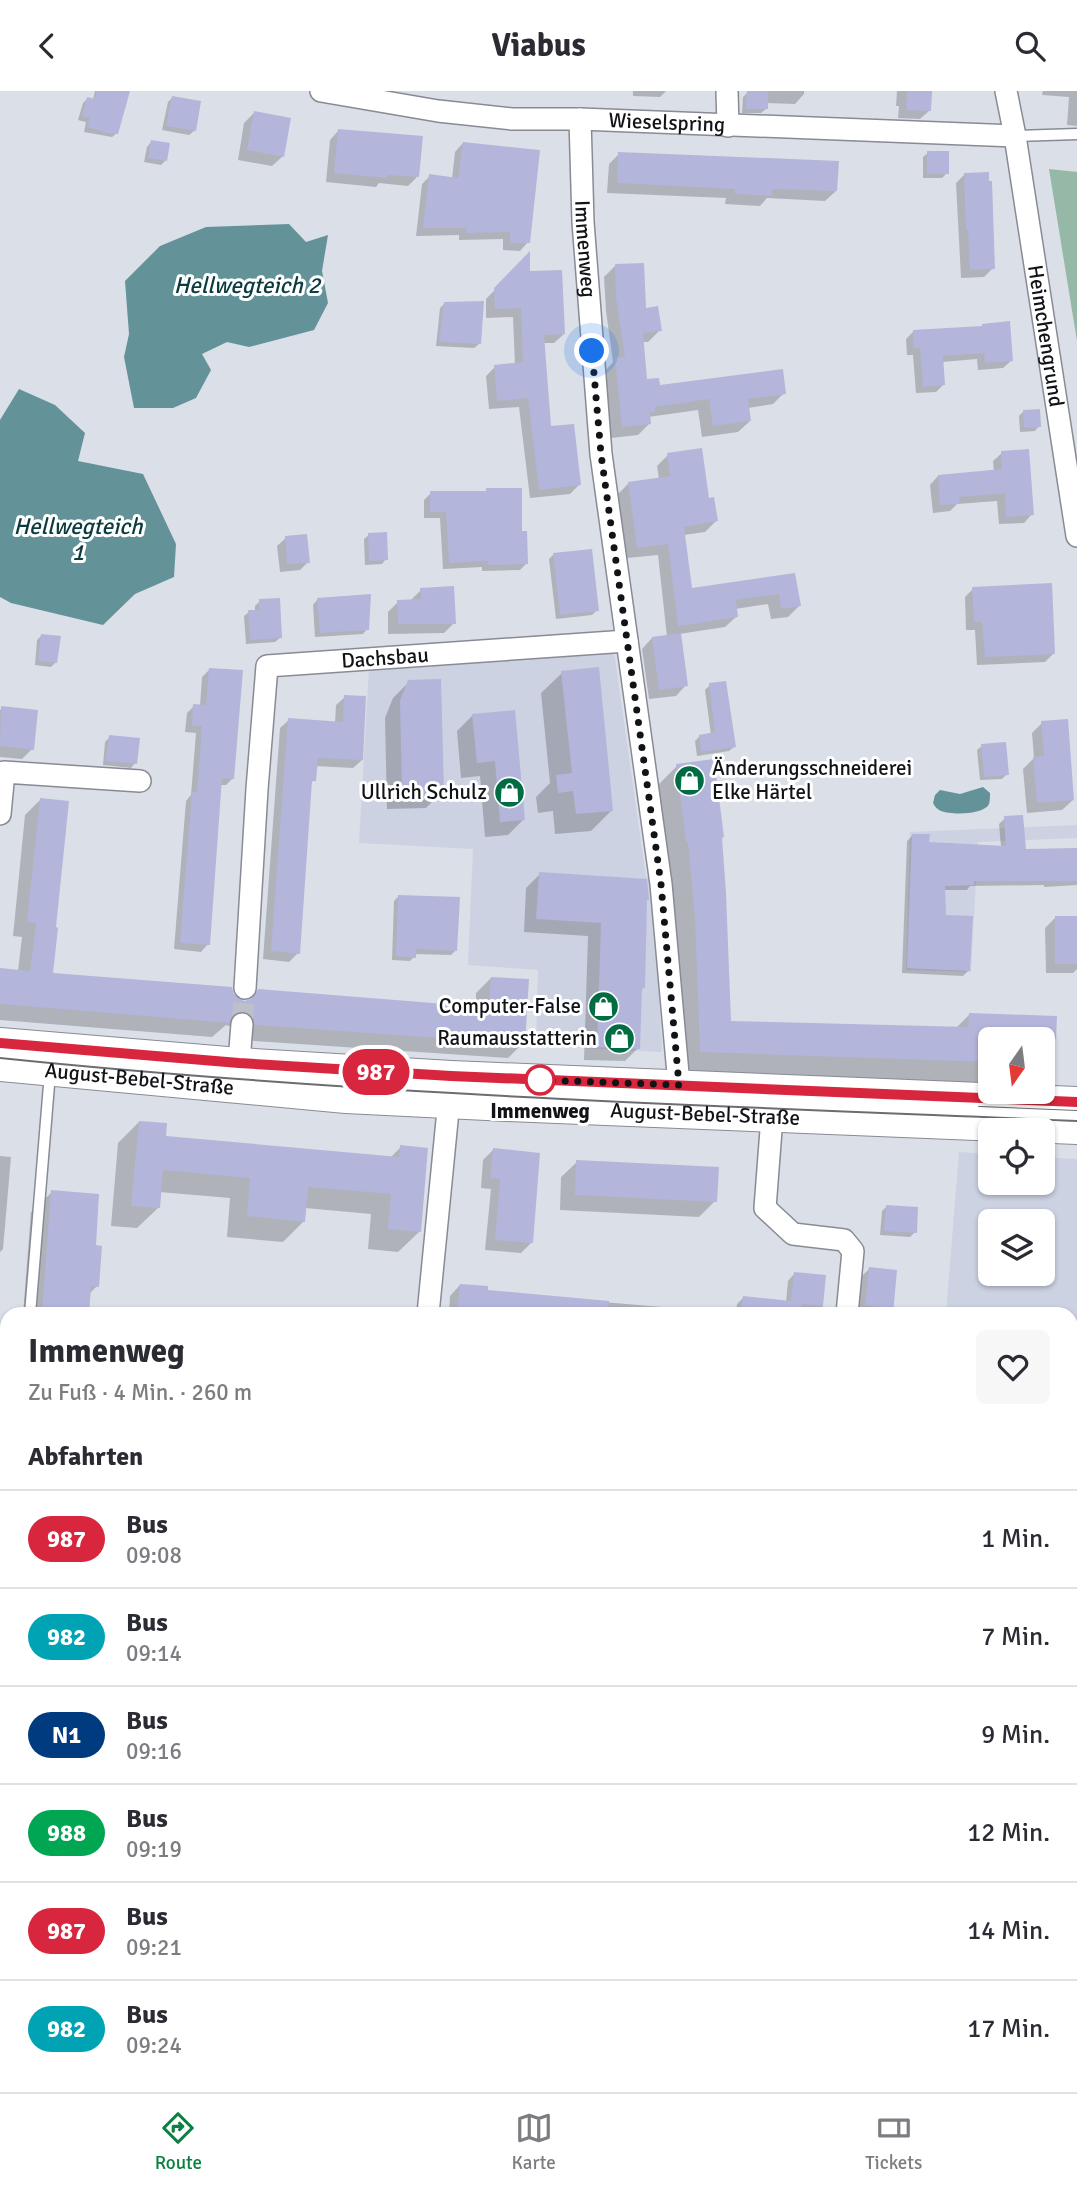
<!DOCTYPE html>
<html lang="de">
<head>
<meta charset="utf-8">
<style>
  body { margin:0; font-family:Signika,sans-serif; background:#f7f7f7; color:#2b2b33; height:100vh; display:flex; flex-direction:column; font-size:26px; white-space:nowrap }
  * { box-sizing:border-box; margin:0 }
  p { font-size:23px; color:#7c7c81 }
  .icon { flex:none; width:38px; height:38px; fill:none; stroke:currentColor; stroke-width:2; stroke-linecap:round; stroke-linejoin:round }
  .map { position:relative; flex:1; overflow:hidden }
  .details { position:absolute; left:0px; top:1216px; width:1078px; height:786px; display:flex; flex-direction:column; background:#fff; border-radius:21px 21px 0 0; box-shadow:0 2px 5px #0004 }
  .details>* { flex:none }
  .badge { padding:0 14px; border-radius:23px; font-size:24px; line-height:46px }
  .needle { width:46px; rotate:194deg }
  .tools { position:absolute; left:978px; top:936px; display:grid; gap:14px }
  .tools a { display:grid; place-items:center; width:77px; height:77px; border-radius:10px; background:#fff; box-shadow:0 2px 5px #0004; font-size:35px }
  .you { position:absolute; width:35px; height:35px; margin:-18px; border:5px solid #fff; border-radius:50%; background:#1a73e8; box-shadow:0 0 0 10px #1a73e833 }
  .map>.badge { position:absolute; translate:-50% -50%; box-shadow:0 0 0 4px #fff }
  h2 { padding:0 28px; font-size:26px; line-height:63px }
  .round { display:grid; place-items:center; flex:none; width:74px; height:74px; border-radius:10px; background:#f7f7f7 }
  .overview { display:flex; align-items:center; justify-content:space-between; height:119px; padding:0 28px }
  h1 { font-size:33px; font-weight:800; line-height:52px }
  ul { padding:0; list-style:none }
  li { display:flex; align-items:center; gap:21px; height:98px; padding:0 28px; border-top:2px solid #e1e1e2 }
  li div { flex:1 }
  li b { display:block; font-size:26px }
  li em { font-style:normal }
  li .badge { min-width:77px; font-weight:700; text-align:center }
  header { display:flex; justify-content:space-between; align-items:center; height:91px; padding:0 28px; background:#fff; font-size:32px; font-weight:800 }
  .tab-bar { display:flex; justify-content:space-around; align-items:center; height:98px; border-top:2px solid #e1e1e2; background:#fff; font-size:19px; color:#7c7c81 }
  .tab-bar a { display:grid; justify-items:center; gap:4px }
  .tab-bar .on { color:#0b8043 }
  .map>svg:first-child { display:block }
  .built { fill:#ccd2e2; fill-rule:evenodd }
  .green { fill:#96b8a6 }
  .water { fill:#639398 }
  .shadow { fill:#0003 }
  .building { fill:#b4b5da }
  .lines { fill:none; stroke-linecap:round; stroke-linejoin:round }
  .street-tunnel { stroke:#bdc0c8; stroke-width:21; stroke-dasharray:21 10; stroke-linecap:butt }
  .lane-casing { stroke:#888b94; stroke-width:13 }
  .street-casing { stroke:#888b94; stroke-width:24 }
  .secondary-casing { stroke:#888b94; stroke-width:32 }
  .lane { stroke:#fff; stroke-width:10 }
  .street { stroke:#fff; stroke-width:21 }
  .secondary { stroke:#fff; stroke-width:30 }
  .tram { stroke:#6b6d73; stroke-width:2 }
  .line-casing { stroke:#fff; stroke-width:16 }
  .line { stroke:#d7263d; stroke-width:10 }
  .walk { stroke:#121316; stroke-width:7; stroke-dasharray:0 12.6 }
  .stop-dot { fill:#fff; stroke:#d7263d; stroke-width:3.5 }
  .labels { text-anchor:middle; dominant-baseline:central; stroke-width:6; stroke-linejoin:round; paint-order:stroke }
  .street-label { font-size:21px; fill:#121316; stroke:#fff }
  .poi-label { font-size:21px; fill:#121316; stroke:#fff; text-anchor:end }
  .stop-label { font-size:21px; font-weight:bold; fill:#121316; stroke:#fff }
  .water-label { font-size:23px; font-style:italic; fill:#0b3b3f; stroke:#fff }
</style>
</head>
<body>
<header><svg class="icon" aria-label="back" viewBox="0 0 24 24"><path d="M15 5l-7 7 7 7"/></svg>Viabus<svg class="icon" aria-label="search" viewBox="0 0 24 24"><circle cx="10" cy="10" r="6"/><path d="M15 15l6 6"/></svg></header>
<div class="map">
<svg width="1077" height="2001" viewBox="0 0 1077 2001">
  <rect width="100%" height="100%" fill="#dbdfe8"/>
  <path class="built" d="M614 560 646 786 653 787 662 961 536 955 538 879 468 874 473 758 359 752 369 577Z
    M1077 734V747L978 751 971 881 906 879 910 741Z
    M959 1061 990 1063V1092H1043V1066L1077 1068V1399L1071 1398V1223H946ZM990 1130H1043V1183H990Z
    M7 1517V1559H0V1525Z"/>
  <path class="green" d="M1049 78 1077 81V250Z
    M0 1859 7 1860V1995H338L336 2001H0Z"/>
  <path class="water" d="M289 133 306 151 328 144 322 180 328 212 314 239 249 256 227 251 202 263 211 279 196 307 173 317H134L124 266 129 243 125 190 160 155 206 136Z
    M19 298 55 314 85 342 78 370 143 383 176 453 174 486 135 503 103 534 11 512 0 506V329Z
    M983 696 990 702C990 705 990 710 989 713 984 724 951 724 941 720 937 718 935 716 933 712L935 704 940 699 960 703Z"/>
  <path class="shadow" d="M95 0H128L117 42 112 46 84 41 86 31 78 29 83 12 88 7 93 9Z
    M633 0H666L660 6 633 5Z
    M768 0H804V3L795 13 766 12V18L761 22H742L743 6 747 2Z
    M897 0H932L929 20 920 28 898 27 899 15H896Z
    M1043 0H1077V35L1067 34 1069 6 1042 4Z
    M172 7 194 40 189 44 162 39 168 11Z
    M254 22 283 65 272 75 238 69 244 32Z
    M339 39 417 86 408 95 379 92 376 96 326 91 330 49Z
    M151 51 165 70 161 74 144 71 147 56Z
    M463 52 528 151 520 160 503 159V148L459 149V144L416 145 422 93 430 85 452 88 455 61Z
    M928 62 947 82 942 87H923V66Z
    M619 63 836 100 825 110 767 107 760 115 725 113 726 107 607 102 609 73Z
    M965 83 993 177 984 186 961 187 956 92Z
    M528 165V182L564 243 554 252H543L550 337 579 394 570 403 530 407 519 316 489 318 486 285 495 276 515 274 513 226 486 227V208Z
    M616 174 660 239 648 251H642L645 290 658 296 784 302 773 313 748 317 750 330 738 341 702 346 698 319 648 326 649 333 638 344 611 347 605 280 613 271 606 220 604 186Z
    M445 212 479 253 474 257 436 255 440 217Z
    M914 240 1011 270 1003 277 978 279 977 268 942 271 944 293 936 301 916 302 913 264H907L906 248Z
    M1023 321 1039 335 1035 340 1020 341 1019 325Z
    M1002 362 1032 423 1024 432 999 433 997 410 957 413 950 420 933 422 930 394 938 385 994 381 993 370Z
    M668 364 708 409 716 430 705 441 684 444 691 499 794 484 799 515 788 526 771 528 768 513 735 518 737 525 725 536 679 543 686 594 676 605 649 608 642 558 652 547 667 546 658 464 627 467 618 403 629 392 659 388 657 375Z
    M431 402 520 442 527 472 520 479 482 480V476L443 478 440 427H424V409Z
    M369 444 386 468 382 473 365 474 364 448Z
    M286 447 308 471 300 479 280 481 277 455Z
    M553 464 597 519 592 524 556 528 549 468Z
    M973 498 1054 562 1045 571 977 574 975 539H966L965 506Z
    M421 499 454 532 444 542 388 543V521L398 511 410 510Z
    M317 509 367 538 363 543 315 546 313 514Z
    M260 510 280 547 275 551 246 553 244 525 249 521H255V515Z
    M42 544 56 571 51 576 35 574 37 549Z
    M209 579 233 687 226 694H220L208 853 201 861 174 858 186 710 191 704 196 642 185 641 187 622 194 615H200L202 586Z
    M562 582 612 719 591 740 555 743 553 720 538 722 536 706 550 692 541 602Z
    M409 591 442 701 426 717 387 718 385 627 393 607Z
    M710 594 734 656 729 660 697 665 695 650 700 645 711 644 705 599Z
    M345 606 362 669 353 677 315 675 314 689 310 693 298 862 289 871 263 868 280 637 289 629 335 632 336 614Z
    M2 617 32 658 22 668 0 666V619Z
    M473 624 523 729 508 744 485 746 480 685 461 687 457 640Z
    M1042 632 1073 709 1062 719 1027 722 1023 678 1034 667 1032 642Z
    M110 646 135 672 131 677 103 674 105 651Z
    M982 655 1007 683 1002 688 980 689 977 659Z
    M677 675 720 748 729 932 956 937 970 923 1055 926 1053 973 1043 983V948H990V998L675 987 651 701Z
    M40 709 51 883 232 905 243 912 248 911 259 900 471 917 476 913V902L491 887 523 952 508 967 240 949 235 937 226 934 212 946 0 929V879L18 880 22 846 13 845 25 724Z
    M1005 727 1025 760 1077 758V794L1044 796V794L970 795 967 799H944V826L969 879 963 885 902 882 907 750 913 744 928 753 1001 756 999 733Z
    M540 783 647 809 646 811 643 897 640 900 638 957 625 970 584 969 588 845 524 841 526 797Z
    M399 805 455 860 451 864 414 863V866L410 870 392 869 394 810Z
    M1056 826 1077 846V878L1073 882H1046L1045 837Z
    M139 1031 164 1047 390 1067 401 1056 419 1141 398 1161 368 1158 371 1123 305 1117 304 1130 283 1151 227 1146 230 1107 159 1101 158 1117 137 1137 111 1135 118 1052Z
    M493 1059 531 1152 521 1162 485 1159 491 1098 481 1097 483 1069Z
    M0 1065 11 1066 3 1158 0 1161Z
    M577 1071 715 1110 699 1126 560 1119 561 1086Z
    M52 1101 94 1156 97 1195 89 1203 87 1223H23L31 1121Z
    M887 1115 915 1141 910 1146 880 1144 882 1120Z
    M869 1178 891 1223H900H858L862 1185Z
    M794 1183 824 1186 822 1223H736L737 1213 744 1206 786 1211 788 1190Z
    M460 1194 486 1201 662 1216 661 1223H449L450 1205Z
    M1071 1274 1077 1275V1375L1071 1374Z
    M7 1396V1544H0V1484Z
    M1075 1513H1077V1536L1071 1535V1517Z
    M0 1662 7 1663V1710L0 1709Z
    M1071 1664 1077 1665 1076 1698 1071 1703Z
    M0 1763H3L0 1790Z"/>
  <path class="building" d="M97 0H130L118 43H111L87 36 90 27 82 25 87 6 95 8Z
    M747 0H768V18H746Z
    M907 0H932L931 20 906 19Z
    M172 5 201 10 196 40 166 35Z
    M254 20 291 27 284 66 247 59Z
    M338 38 423 45 419 86 388 84 387 87 334 82Z
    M151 49 170 52 167 70 148 67Z
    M463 51 540 59 530 152H510V141L466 142V137H423L429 83 458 87Z
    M927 60H949V83H927Z
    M618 61 839 70 837 100 772 98V105L735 103V98L617 92Z
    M989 81V90H992L995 178 970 179 968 139H966L964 82Z
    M530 160V180L562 179 565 243 544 244 551 335 574 333 581 394 539 399 528 307 497 310 494 274 523 271 521 217 495 218 494 197Z
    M644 172 646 217 658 215 662 240 643 242 647 288 659 287 660 294 783 278 786 303 748 308 751 330 713 335 709 308 655 316V321H650L651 333 622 336 615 267 625 266 616 207 615 173Z
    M484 210 481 253 439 251 444 211Z
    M1010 230 1013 270 985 272 984 262 943 265 945 294 923 296 920 257H914L913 239 982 235V233Z
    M1040 318 1041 336 1024 337 1023 319Z
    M702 357 709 407 714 406 718 430 684 436 692 497 795 482 801 515 781 518 779 503 736 509 738 526 678 535 668 453 637 457 628 391 670 385 667 362Z
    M1029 358 1034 424 1006 426 1005 402 959 406 960 413 940 414 938 384 1002 378 1001 360Z
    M486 397H522V440H527L528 473 488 474V470L449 472 446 421H430V400H486Z
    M387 441 388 469 369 470 368 442Z
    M307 443 310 472 287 473 285 445Z
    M592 458 599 520 560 524 553 462Z
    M1052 492 1055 563 985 566 982 531H974L972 496Z
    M454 495 456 533H398L397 509 421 508 420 497Z
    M371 503 369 539 320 542 317 507Z
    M280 507 282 547 250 549 248 519H259V508Z
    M681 542 688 595 659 599 652 546Z
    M41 543 61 545 57 572 38 570Z
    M599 576 613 720 576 723 573 700 558 702 556 684 572 682 561 580Z
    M209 577 243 579 234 688 222 687 210 854 180 852 192 701H197L202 635H192L193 613 206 614Z
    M441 588 444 702 402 703 400 610 408 589Z
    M726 590 736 656 701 661 699 644 715 641 709 592Z
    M344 604 366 605 363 669 318 667 316 690H312L300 863 271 860 288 627 343 631Z
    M1 615 38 619 34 659 0 655Z
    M515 619 525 729 500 731 495 670 477 672 472 623Z
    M1068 628 1074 709 1037 712 1033 666 1044 665 1041 630Z
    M109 644 140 647 137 673 106 670Z
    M1006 651 1009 684 984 686 981 653Z
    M714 668 724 746 722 747 726 802 731 930 968 936 969 922 1057 925 1056 948H990V971L700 961 695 827 688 751H686L676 673Z
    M40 707 69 710 56 836 58 837 53 882 232 896 234 903 244 910 251 908 258 898 470 915 476 910 489 911 491 886 529 888 525 953 255 934 254 928 250 923 242 920 232 925 229 932 0 913V877L30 880 36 832 27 831Z
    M1023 724 1026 758 1077 757V790H974V794L945 795 946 824 973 825 970 880 907 877 912 743H930L929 751 1006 755 1004 725Z
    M539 781 647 788 649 809H647L645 897H642L640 958 597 956 601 832 536 828Z
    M398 804 460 806 457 860 416 858V867L396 865Z
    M1055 825H1077V873H1055Z
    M139 1030 167 1032 166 1045 399 1066 400 1054 428 1057 421 1141 388 1138 391 1103 308 1096 305 1131 247 1125 250 1087 163 1079 160 1117 131 1115Z
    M493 1057 540 1062 533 1152 495 1149 500 1088 490 1087Z
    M576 1069 719 1076 717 1111 575 1104Z
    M51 1099 99 1103 96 1154 102 1155 99 1196 91 1195 89 1223H42Z
    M886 1114 918 1116 917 1142 884 1140Z
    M869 1176 897 1179 893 1223H874V1215H865Z
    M794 1181 826 1184 823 1215 802 1213 801 1223 741 1222 743 1205 791 1210Z
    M460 1193 488 1195V1199L609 1210 608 1223H457Z"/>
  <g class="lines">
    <path class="street-tunnel" d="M242 933 245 897"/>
    <defs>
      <path id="lane" d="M1015 45 1077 43
        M30 1223 50 982
        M0 1514 7 1505"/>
      <g id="street">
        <path id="s1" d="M321 0 438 20 512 28H580L1015 45"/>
        <path d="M727 0 728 35"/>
        <path id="s2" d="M1006 0 1015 45 1077 445"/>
        <path id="s3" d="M580 28 583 131 601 363 661 793 679 994"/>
        <path d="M0 723 4 681 140 690"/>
        <path id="s4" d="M245 897 257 698 267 575 627 550"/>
        <path d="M238 983 242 933"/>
        <path d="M772 1026 765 1117 793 1143 844 1149 853 1160 847 1223"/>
        <path d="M428 1223 450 999"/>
        <path d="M1071 1631 1077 1632"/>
        <path d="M0 1639H7"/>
      </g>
      <g id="secondary">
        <path d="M0 952 239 972 451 985 1077 1011"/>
        <path id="s5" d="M0 975 346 1007 507 1015 1077 1038"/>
      </g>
    </defs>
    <use href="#lane" class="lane-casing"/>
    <use href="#street" class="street-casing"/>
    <use href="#secondary" class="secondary-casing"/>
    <use href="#lane" class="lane"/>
    <use href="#street" class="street"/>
    <use href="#secondary" class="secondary"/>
    <path class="tram" d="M0 967C358 1004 718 1015 1077 1030
      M979 1015 1077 1019"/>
  </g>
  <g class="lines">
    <defs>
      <path id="line" d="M0 952 239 972 451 985 1077 1011"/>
    </defs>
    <use href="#line" class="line-casing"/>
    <use href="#line" class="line"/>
    <path class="walk" d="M540 989 679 994 661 793 601 363 592 260"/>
  </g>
  <defs>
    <symbol id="shop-disc" viewBox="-11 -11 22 22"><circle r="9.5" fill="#016c44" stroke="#fff"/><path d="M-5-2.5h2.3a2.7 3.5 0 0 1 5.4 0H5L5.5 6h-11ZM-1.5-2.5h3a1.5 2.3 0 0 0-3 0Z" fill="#fff"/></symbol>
  </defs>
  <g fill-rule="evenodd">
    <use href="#shop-disc" x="672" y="672" width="35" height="35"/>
    <use href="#shop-disc" x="492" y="684" width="35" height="35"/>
    <use href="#shop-disc" x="586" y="898" width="35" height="35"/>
    <use href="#shop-disc" x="602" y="930" width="35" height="35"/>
  </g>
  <circle class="stop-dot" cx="540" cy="989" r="14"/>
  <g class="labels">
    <g class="street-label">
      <text stroke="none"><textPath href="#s1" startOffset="348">Wieselspring</textPath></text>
      <text stroke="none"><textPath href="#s3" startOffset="130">Immenweg</textPath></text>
      <text stroke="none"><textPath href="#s2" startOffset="248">Heimchengrund</textPath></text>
      <text stroke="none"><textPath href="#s4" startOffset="441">Dachsbau</textPath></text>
      <text stroke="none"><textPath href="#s5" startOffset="140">August-Bebel-Straße</textPath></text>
      <text stroke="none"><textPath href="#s5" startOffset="707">August-Bebel-Straße</textPath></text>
    </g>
    <g class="poi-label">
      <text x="712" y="677" text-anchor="start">Änderungsschneiderei<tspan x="712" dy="24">Elke Härtel</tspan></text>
      <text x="487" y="701">Ullrich Schulz</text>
      <text x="581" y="915">Computer-False</text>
      <text x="597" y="947">Raumausstatterin</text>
    </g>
    <g class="stop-label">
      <text x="540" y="1020">Immenweg</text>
    </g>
    <g class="water-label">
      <text x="247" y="194">Hellwegteich 2</text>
      <text x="78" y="435">Hellwegteich<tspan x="78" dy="26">1</tspan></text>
    </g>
  </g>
</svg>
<div class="tools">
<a><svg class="needle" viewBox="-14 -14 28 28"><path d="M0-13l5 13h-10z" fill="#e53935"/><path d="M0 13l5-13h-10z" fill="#7c7c81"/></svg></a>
<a><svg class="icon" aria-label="locate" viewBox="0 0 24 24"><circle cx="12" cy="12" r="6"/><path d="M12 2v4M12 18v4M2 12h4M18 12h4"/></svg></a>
<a><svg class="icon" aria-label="layers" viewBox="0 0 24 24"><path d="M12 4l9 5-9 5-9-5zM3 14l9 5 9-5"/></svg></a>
</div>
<div class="you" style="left:592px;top:260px"></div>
<b class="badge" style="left:376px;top:981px;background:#d7263d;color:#fff">987</b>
<section class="details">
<div class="overview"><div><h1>Immenweg</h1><p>Zu Fuß · 4 Min. · 260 m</p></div><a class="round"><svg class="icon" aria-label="heart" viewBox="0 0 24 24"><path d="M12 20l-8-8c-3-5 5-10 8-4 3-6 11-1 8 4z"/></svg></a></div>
<h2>Abfahrten</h2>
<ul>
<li><span class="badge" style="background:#d7263d;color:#fff">987</span><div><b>Bus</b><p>09:08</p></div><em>1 Min.</em></li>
<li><span class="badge" style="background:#00a3b4;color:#fff">982</span><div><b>Bus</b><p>09:14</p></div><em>7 Min.</em></li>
<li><span class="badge" style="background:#003b80;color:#fff">N1</span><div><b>Bus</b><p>09:16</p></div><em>9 Min.</em></li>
<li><span class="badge" style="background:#00a651;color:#fff">988</span><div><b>Bus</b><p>09:19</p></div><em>12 Min.</em></li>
<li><span class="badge" style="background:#d7263d;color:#fff">987</span><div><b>Bus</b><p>09:21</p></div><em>14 Min.</em></li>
<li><span class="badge" style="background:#00a3b4;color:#fff">982</span><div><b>Bus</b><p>09:24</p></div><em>17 Min.</em></li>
</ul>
</section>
</div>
<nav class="tab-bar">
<a class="on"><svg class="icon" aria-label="directions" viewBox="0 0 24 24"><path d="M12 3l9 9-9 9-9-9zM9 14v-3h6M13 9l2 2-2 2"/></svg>Route</a>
<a><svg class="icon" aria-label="map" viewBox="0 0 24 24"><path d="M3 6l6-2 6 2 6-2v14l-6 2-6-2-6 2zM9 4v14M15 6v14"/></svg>Karte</a>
<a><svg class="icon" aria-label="tickets" viewBox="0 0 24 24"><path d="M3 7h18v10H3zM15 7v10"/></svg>Tickets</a>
</nav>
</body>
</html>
